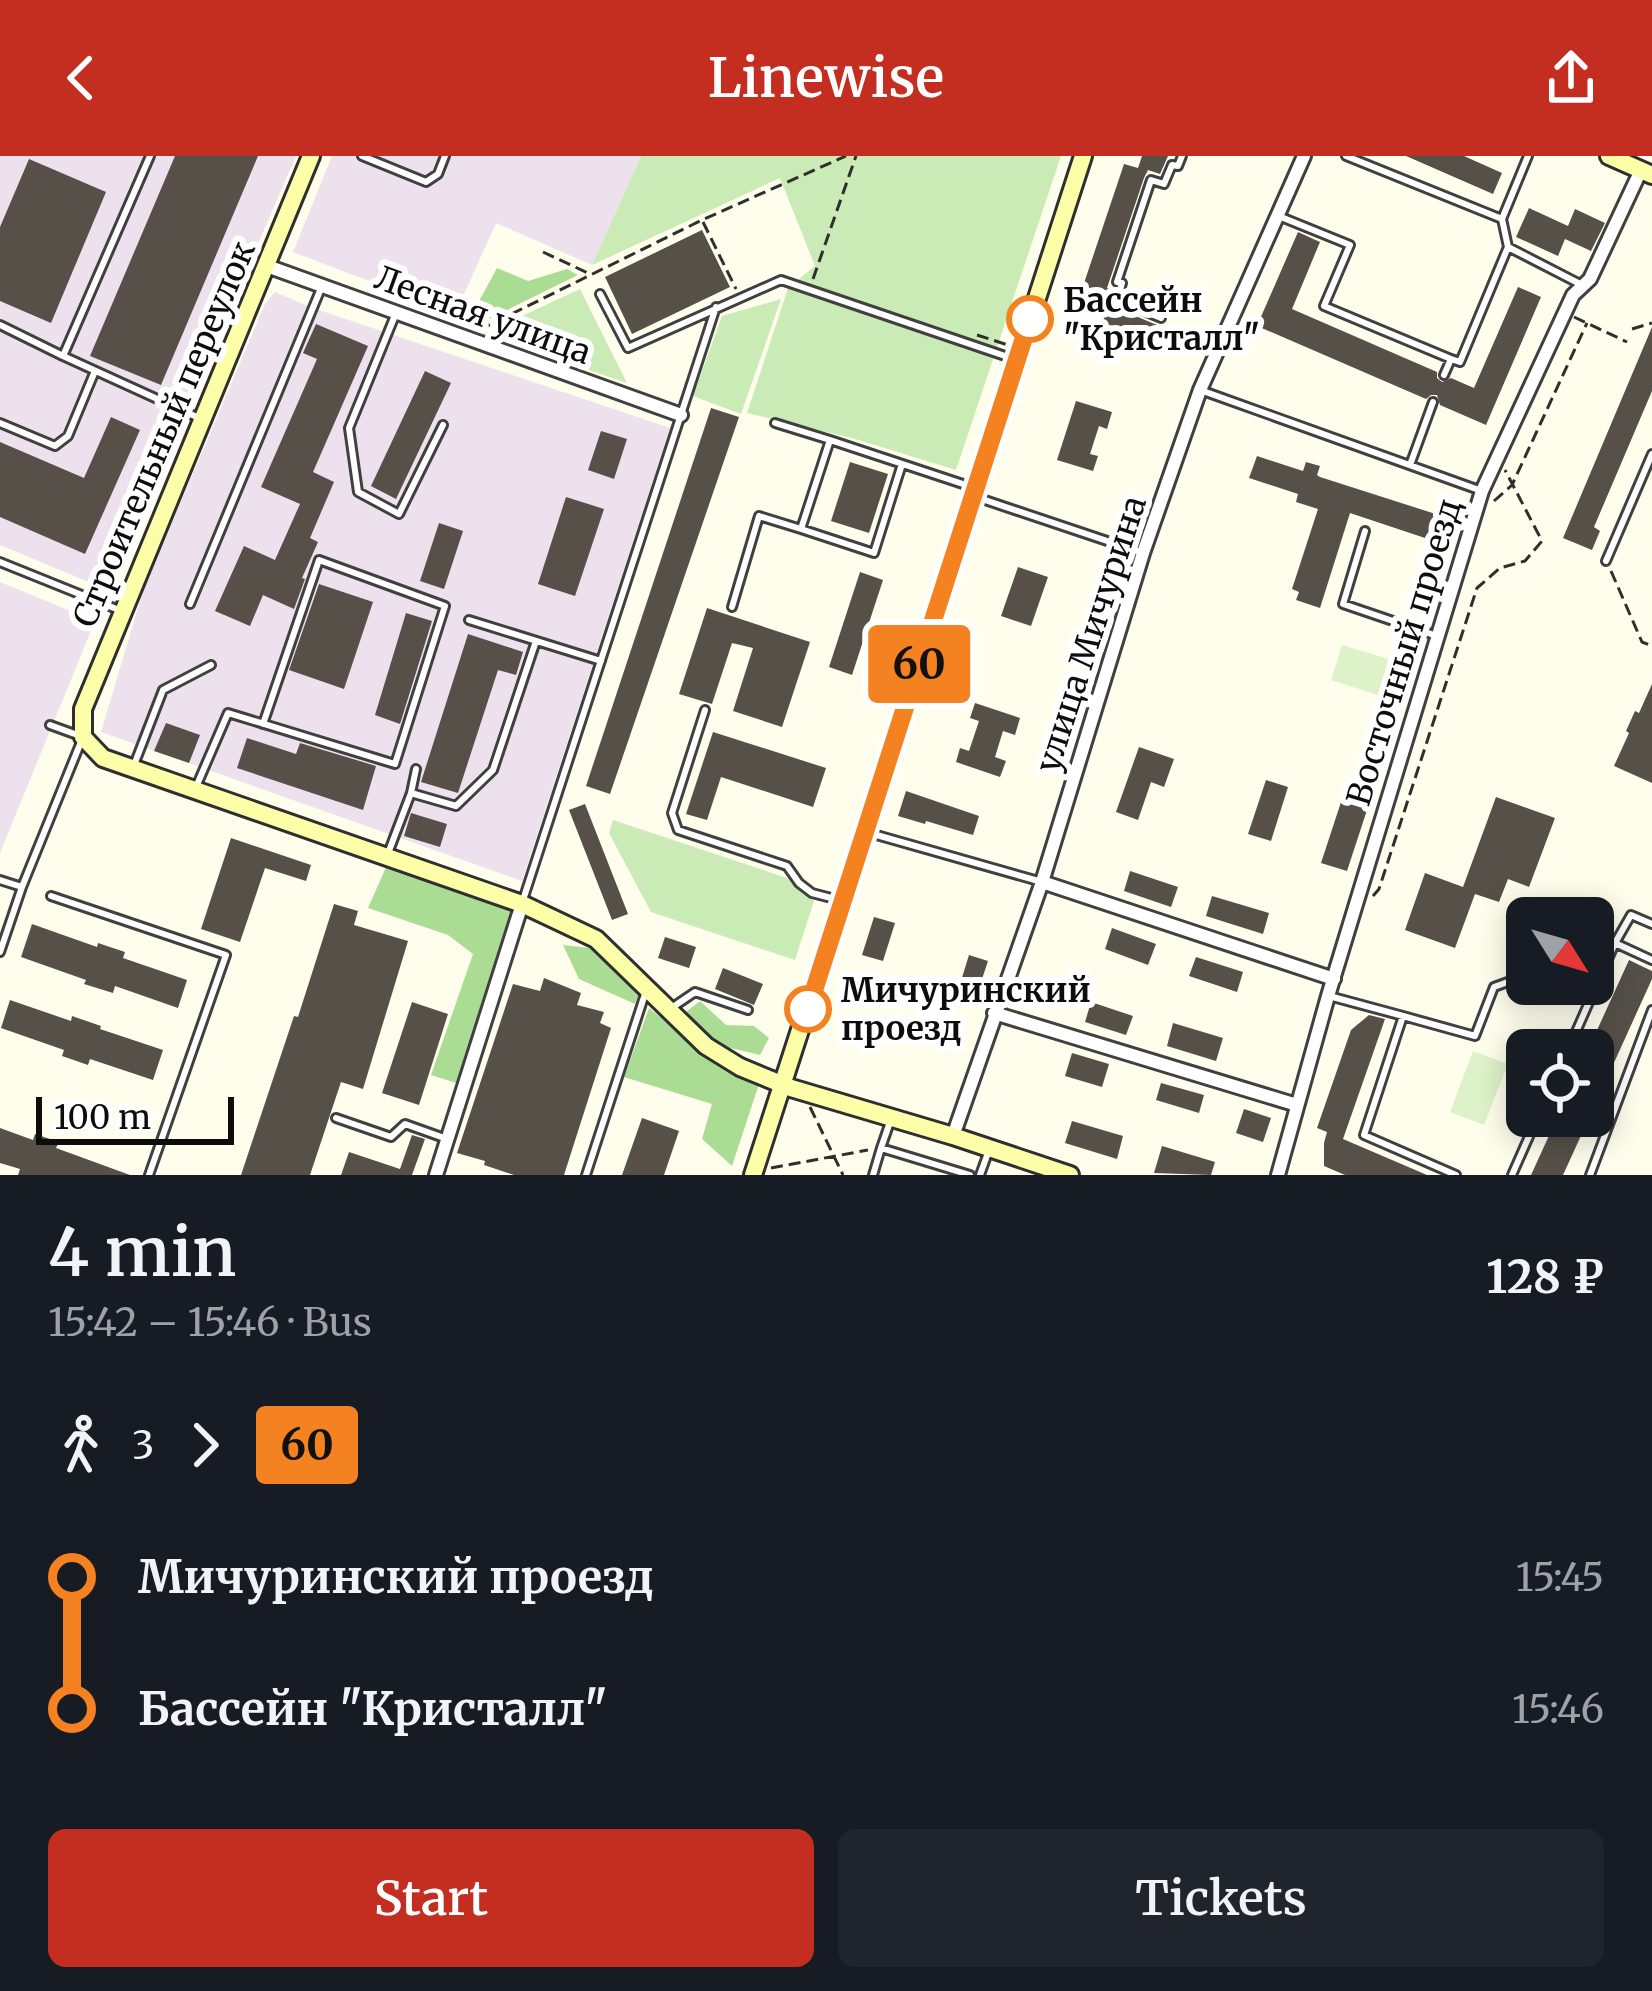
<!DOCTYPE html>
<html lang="en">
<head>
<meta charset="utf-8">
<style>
  body { margin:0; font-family:Merriweather,serif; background:#20242c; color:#f1f3f6; height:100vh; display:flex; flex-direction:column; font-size:45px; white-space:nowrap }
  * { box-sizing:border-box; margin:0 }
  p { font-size:39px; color:#9ea1a6 }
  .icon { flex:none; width:66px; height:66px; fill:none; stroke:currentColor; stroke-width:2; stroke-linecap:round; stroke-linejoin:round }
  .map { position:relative; height:1019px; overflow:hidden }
  .drawer { display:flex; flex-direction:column; background:#171b24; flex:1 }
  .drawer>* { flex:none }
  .badge { padding:0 24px; border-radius:9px; font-size:42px; line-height:78px }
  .needle { width:78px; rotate:127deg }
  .fabs { position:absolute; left:1506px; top:741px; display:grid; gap:24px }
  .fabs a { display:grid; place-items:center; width:108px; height:108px; border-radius:18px; background:#171b24; box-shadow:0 6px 30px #0003; font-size:60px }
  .scale { position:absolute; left:36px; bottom:30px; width:198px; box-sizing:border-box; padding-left:12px; border:6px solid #0d0d0d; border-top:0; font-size:33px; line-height:42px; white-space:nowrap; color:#0d0d0d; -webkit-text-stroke:9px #fff; paint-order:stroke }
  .map>.badge { position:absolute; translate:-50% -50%; box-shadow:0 0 0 6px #fff }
  .legs { display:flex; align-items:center; gap:18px; height:132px; padding:0 48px; font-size:39px }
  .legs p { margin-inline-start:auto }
  .head { display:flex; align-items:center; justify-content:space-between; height:204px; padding:0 48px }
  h1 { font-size:66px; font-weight:600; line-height:90px }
  .action { display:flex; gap:24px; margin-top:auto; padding:24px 48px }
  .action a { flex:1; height:138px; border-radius:18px; background:#c32e20; color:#fff; font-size:48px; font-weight:600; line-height:138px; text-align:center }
  .action a+a { background:#20242c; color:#f1f3f6 }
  ul { padding:0 48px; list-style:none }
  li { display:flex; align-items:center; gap:42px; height:132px; font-size:45px }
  li i { display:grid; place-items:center; width:18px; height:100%; margin:0 15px; background:currentColor }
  li i::after { content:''; width:30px; height:30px; margin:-15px; border:9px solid; border-radius:50%; background:#171b24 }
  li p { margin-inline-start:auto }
  li:first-child i { background:linear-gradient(#0000 50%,currentColor 0) }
  li:last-child i { background:linear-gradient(currentColor 50%,#0000 0) }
  header { display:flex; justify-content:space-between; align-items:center; height:156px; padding:0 48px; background:#c32e20; color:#fff; font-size:54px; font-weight:600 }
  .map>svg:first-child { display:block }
  .industrial { fill:#ece1ec }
  .green { fill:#caebb5 }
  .forest { fill:#abdc94 }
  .pitch { fill:#ddf2c8 }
  .building { fill:#565049 }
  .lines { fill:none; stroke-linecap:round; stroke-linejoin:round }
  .lane-casing { stroke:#404040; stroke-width:12 }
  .street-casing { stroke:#404040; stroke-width:18 }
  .secondary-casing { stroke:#2f2f2f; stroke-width:22 }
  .path { stroke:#2f2f2f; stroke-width:3; stroke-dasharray:12 6; stroke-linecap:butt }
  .lane { stroke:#fff; stroke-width:6 }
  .street { stroke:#fff; stroke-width:12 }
  .secondary { stroke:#fdffa8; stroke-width:16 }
  .line-1-casing { stroke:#fff; stroke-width:27 }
  .line-1 { stroke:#f58220; stroke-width:18 }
  .stop-1-dot { fill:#fff; stroke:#f58220; stroke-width:6 }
  .labels { text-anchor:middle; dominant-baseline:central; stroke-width:12; stroke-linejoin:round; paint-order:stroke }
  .stop-label { font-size:33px; font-weight:bold; fill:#0d0d0d; stroke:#fff; text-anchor:start }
  .street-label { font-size:33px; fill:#0d0d0d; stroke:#fff }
</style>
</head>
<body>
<header><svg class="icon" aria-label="back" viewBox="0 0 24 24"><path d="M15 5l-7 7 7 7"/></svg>Linewise<svg class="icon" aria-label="share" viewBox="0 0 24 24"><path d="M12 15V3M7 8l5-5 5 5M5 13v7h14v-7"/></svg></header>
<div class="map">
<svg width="1652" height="1019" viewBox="0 0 1652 1019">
  <rect width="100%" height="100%" fill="#fffeed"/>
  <path class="industrial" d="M0 0H296L108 434 0 389Z
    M332 0H641L592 109 496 67 455 158 293 96Z
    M275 136 310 151 670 272 522 725 101 576 143 435 265 148Z
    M0 426 95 465 0 697Z"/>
  <path class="green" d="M641 0H1061L956 314 852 282 747 257 788 132 815 110 780 22 592 109Z
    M580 133 627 227 483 178Z
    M781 143 741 258 693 240 722 160Z
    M613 664 787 722 814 745 795 804 651 756 609 677Z"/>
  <path class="forest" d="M497 112 528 125 567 113 578 119 487 164 473 156Z
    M387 709 511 753 456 927 431 919 473 798 448 779 368 752Z
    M563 789 599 793 641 832 635 848 579 823Z
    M700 845 726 869 754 870 769 882 760 899 718 889 686 856Z
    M649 852 712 902 759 928 732 1010 702 983 712 948 624 921Z"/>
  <path class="pitch" d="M1342 489 1395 505 1381 540 1331 524Z
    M1473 895 1508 908 1484 969 1450 956Z"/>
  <path class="building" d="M175 0H258L161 229 90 200Z
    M1142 0H1168L1160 18 1148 14 1144 22 1107 132 1112 134 1109 149 1157 169 1149 190 1101 171 1105 159 1077 148 1124 8 1138 12Z
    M1406 0H1464L1502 17 1493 38Z
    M29 3 106 36 51 167 0 145V71Z
    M1529 52 1568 70 1575 53 1605 67 1591 95 1565 83 1558 100 1516 81Z
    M702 74 730 131 632 178 605 121Z
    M1298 76 1320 86 1292 153 1437 216V222L1442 226 1451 222 1474 232 1518 131 1541 141 1486 269 1440 249 1437 239H1431L1426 243 1257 170Z
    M316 168 368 190 313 316 334 326 310 382 318 386 302 422 305 423 294 453 263 439 250 470 215 455 244 390 275 404 300 348 261 331 317 203 303 197Z
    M1652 171V235L1594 371 1600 375 1592 394 1563 382Z
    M425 215 451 227 396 343 371 330Z
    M1076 245 1112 256 1107 273 1099 270 1090 298 1098 300 1093 315 1057 304Z
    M711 252 739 261 610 638 586 630Z
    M111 261 140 274 85 398 0 361V286L84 322Z
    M601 275 627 283 614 323 588 314Z
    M1257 300 1303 315 1306 306 1320 310 1317 319 1320 321 1445 361 1437 386 1350 357 1320 452 1296 444 1299 436 1292 433 1318 353 1296 346 1298 338 1249 322Z
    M850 306 888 318 869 377 831 365Z
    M566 341 604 353 575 440 538 428Z
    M439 367 463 375 444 433 420 425Z
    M1018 411 1048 421 1031 470 1001 460Z
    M860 416 883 424 852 519 829 511Z
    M319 428 373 446 344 533 289 514Z
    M707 452 810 486 782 571 733 555 753 492 732 487 712 548 679 538Z
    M406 457 432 465 400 568 375 559Z
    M468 478 523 496 516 519 498 514 458 637 421 626Z
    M1652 528V627L1614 610 1629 577 1626 575 1635 555 1639 557Z
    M975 547 1020 562 1015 579 1003 575 995 601 1006 605 1000 621 956 606 960 592 969 595 979 565 970 562Z
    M166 567 200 579 189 607 154 595Z
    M713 576 826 612 813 651 721 621 707 664 686 658Z
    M247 582 296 598 300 587 376 610 363 654 237 612Z
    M1139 591 1174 603 1164 631 1151 626 1138 664 1116 656Z
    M1266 624 1288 631 1271 685 1248 678Z
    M906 635 979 660 973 679 926 665 925 668 898 660Z
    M1496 641 1555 662 1529 731 1508 723 1499 746 1475 738 1455 792 1405 774 1425 717 1463 731Z
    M1342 643 1368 651 1347 715 1321 707Z
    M585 648 628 758 612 764 569 654Z
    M411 657 447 668 440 691 404 680Z
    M231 682 311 709 306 725 265 712 240 786 201 773Z
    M1130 715 1178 731 1171 751 1124 735Z
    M1212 740 1269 757 1263 778 1206 760Z
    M334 748 358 755 354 769 408 785 363 933 341 926 310 1019H241L294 860 298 861Z
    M874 761 895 767 883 805 862 799Z
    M32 768 97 791 98 787 125 796 123 802 187 824 178 852 115 830 113 837 84 828 86 824 21 801Z
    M1112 772 1156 788 1148 809 1105 793Z
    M665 781 696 791 689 812 658 802Z
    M969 799 988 805 974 847 956 841Z
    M1196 801 1243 816 1237 836 1189 820Z
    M1629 804 1652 815V823L1593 953V894H1588Z
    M723 812 763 828 754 849 715 833Z
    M544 822 581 837 577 849 604 856 600 867 611 872 564 1019H514L484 1009 485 1005 457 997 513 828 540 835Z
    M10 844 71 865 72 860 101 870 100 873 163 894 153 924 90 903 88 909 62 900 64 894 1 872Z
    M412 846 448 858 419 949 382 937Z
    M1091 846 1133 860 1126 879 1085 866Z
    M1369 859 1385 863 1343 983 1427 1019H1345L1324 1010V987L1327 976 1317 972 1351 874Z
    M1173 867 1223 882 1216 905 1167 890Z
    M1072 897 1109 908 1102 931 1065 920Z
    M1161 927 1204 939 1199 957 1156 944Z
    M1244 953 1271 962 1263 986 1236 977Z
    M1558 960H1590L1563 1019H1531Z
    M642 962 679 975 664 1019H622Z
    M1072 965 1123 980 1117 1003 1065 987Z
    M0 972 33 984 35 978 59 986 56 992 130 1019H18L20 1013 0 1007Z
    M412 979 425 983 412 1019H341L349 996 400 1013Z
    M1162 990 1215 1006 1211 1019 1154 1017Z"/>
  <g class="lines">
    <defs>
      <path id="lane" d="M150 0 63 200 199 262
        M362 0 426 26 438 18 445 0
        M1346 0 1502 63 1508 91 1460 206 1451 203
        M1281 61 1350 89 1324 150 1451 203 1444 219
        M1502 63 1528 0
        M1508 91 1582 129
        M600 138 628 192 781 124 1014 203
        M396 157 349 272 358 336 399 358 443 269
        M1161 162 1117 144 1122 127 1117 126 1151 24 1164 28 1172 9 1178 10 1182 0
        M0 169 63 200
        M1203 235 1479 334
        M0 267 55 290 68 280 95 215
        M775 267 830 284
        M902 308 874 397 801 373 830 284 975 332
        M1410 309 1433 246
        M976 341 1143 397
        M1365 375 1343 448 1437 480
        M1606 405 1652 298
        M0 406 119 454
        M190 448 322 130
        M732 451 759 360 801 373
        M469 464 601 505
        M705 554 672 657 678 674 787 710 799 727 812 737 839 744
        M134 609 163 534 211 509
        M416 613 411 637 456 650 493 614 536 485
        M196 631 228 557 395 608 445 450 319 404 263 568
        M866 676 1042 726
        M387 700 411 637
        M0 724 22 731
        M51 740 226 799 149 1019
        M523 744 716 151
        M1593 795 1615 787 1631 759 1652 768
        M0 796 22 731 83 581 50 569
        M1329 840 1403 860 1364 979 1456 1019
        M670 853 695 836 748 854
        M1403 860 1475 880 1494 831 1527 819
        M1568 894 1615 787 1652 804
        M336 962 391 981 405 968 447 983
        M890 966 881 992 970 1019
        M586 1019 646 835
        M873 1019 881 992
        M980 1019 989 994
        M1512 1019 1538 960
        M1590 1019 1652 854"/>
      <path id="street" d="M267 110 681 259
        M1042 726 1334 823
        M994 857 1297 949
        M953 980 1042 726 1143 397 1200 234 1304 0
        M436 1019 522 748
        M1278 1019 1328 840 1482 335 1573 139 1590 123 1641 14"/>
      <path id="secondary" d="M311 0 83 553V581L103 602 522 748 596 783 706 890 740 911 791 932 953 980 1070 1019
        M1609 0 1652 19
        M753 1019 1083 0"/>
    </defs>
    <use href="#lane" class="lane-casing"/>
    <use href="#street" class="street-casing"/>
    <use href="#secondary" class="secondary-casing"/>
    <path class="path" d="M703 66 736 133
      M543 96 590 118
      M813 123 856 0
      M1574 161 1627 186
      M1632 173 1652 167
      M479 174 702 64 846 0
      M977 179 1008 189
      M1494 345 1512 329 1587 167
      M1611 415 1642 486 1652 490
      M1373 740 1379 733 1477 432 1500 412 1525 405 1542 385 1505 314
      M810 951 843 1019
      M771 1012 868 994"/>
    <use href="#lane" class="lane"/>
    <use href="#street" class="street"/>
    <use href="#secondary" class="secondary"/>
  </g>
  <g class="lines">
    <defs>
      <path id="line-1" d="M808 853 1030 163"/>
    </defs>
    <use href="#line-1" class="line-1-casing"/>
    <use href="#line-1" class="line-1"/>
  </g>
  <g class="stop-1-dot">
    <circle cx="1030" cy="163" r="21"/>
    <circle cx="808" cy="853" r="21"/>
  </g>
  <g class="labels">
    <g class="stop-label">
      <text x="1063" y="144">Бассейн<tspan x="1063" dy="38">"Кристалл"</tspan></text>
      <text x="841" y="834">Мичуринский<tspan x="841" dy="38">проезд</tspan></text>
    </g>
    <g class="street-label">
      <text transform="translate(483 159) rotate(20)">Лесная улица</text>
      <text transform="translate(164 278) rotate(-67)">Строительный переулок</text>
      <text transform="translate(1091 478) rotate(-72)">улица Мичурина</text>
      <text transform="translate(1404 496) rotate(-73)">Восточный проезд</text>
    </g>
  </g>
</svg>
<div class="fabs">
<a><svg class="needle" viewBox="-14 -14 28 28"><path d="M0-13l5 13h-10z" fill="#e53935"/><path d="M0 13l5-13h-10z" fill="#9ea1a6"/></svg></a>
<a><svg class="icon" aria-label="locate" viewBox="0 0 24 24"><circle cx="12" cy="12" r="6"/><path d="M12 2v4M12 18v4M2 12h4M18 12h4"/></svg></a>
</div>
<div class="scale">100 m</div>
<b class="badge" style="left:919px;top:508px;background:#f58220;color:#111">60</b>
</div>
<section class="drawer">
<div class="head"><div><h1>4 min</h1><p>15:42 – 15:46 · Bus</p></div><b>128 ₽</b></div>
<div class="legs"><svg class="icon" aria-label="walk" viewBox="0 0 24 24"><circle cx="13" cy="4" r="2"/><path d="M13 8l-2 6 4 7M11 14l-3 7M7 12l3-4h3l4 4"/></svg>3<svg class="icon" aria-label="forward" viewBox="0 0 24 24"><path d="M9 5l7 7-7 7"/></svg><b class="badge" style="background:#f58220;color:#111">60</b></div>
<ul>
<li><i style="color:#f58220"></i><b>Мичуринский проезд</b><p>15:45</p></li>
<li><i style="color:#f58220"></i><b>Бассейн &quot;Кристалл&quot;</b><p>15:46</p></li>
</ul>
<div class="action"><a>Start</a><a>Tickets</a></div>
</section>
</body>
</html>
